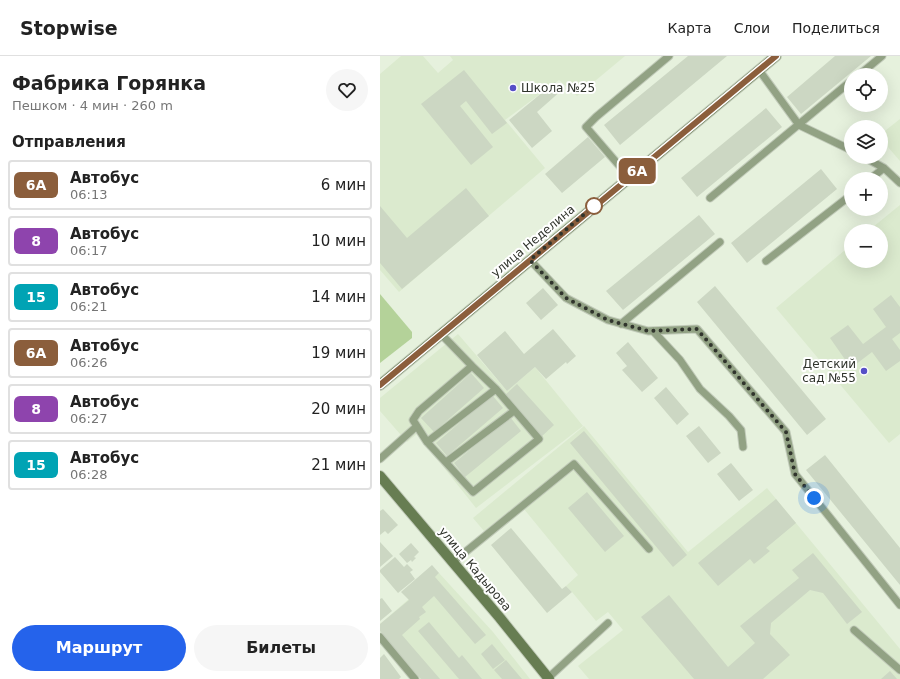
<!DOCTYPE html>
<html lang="ru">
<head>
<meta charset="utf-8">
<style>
  body { margin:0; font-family:"DejaVu Sans",sans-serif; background:#f6f6f6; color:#222; height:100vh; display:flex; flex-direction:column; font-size:15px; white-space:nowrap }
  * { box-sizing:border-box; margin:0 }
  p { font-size:13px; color:#767676 }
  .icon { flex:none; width:22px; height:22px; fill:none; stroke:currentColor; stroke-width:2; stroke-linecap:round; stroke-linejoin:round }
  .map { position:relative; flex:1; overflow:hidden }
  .drawer { display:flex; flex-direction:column; background:#fff; width:380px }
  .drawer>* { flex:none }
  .badge { padding:0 8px; border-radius:6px; font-size:14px; line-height:26px }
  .controls { position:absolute; left:464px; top:12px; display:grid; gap:8px }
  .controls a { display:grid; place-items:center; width:44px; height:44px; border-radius:50%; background:#fff; box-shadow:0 4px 16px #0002; font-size:20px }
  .you { position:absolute; width:20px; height:20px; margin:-10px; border:3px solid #fff; border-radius:50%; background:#1a73e8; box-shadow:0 0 0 6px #1a73e833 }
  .map>.badge { position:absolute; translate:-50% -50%; box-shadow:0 0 0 2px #fff }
  h2 { padding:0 12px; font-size:15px; line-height:36px }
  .round { display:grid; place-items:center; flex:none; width:42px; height:42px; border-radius:21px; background:#f6f6f6 }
  .summary { display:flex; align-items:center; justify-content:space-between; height:68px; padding:0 12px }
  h1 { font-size:19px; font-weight:700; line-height:30px }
  .primary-button { display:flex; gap:8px; margin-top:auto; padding:8px 12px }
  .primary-button a { flex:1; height:46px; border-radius:24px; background:#2563eb; color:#fff; font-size:16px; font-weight:700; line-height:46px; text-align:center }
  .primary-button a+a { background:#f6f6f6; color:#222 }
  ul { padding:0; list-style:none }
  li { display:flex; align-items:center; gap:12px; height:50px; margin:0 8px 6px; padding:0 4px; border:2px solid #e0e0e0; border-radius:4px }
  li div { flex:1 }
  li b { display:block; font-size:15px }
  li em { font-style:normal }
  li .badge { min-width:44px; font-weight:700; text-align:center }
  header { display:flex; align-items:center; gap:24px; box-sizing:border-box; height:56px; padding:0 20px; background:#fff; border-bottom:1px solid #e0e0e0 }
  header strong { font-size:19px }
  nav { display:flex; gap:22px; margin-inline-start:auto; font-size:14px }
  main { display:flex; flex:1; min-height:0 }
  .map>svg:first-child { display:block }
  .built { fill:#dbeace }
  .green { fill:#b4d299 }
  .building { fill:#ccd7c3 }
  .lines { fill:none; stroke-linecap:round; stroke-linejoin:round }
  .lane-casing { stroke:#c2cbba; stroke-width:9 }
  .secondary-casing { stroke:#c2cbba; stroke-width:12 }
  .lane { stroke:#92a284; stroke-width:7 }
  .secondary { stroke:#677d52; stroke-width:10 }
  .line-casing { stroke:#fff; stroke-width:9 }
  .line { stroke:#8b5e3c; stroke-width:6 }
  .walk { stroke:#30342c; stroke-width:4; stroke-dasharray:0 7.2 }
  .poi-dot { fill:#564fc7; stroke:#fff; stroke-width:1.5 }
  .stop-dot { fill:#fff; stroke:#8b5e3c; stroke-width:2 }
  .labels { text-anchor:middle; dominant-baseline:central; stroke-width:4; stroke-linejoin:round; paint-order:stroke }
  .poi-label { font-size:12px; fill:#30342c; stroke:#fff; text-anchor:start }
  .street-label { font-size:12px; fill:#30342c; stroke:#fff }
</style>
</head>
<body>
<header>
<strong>Stopwise</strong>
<nav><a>Карта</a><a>Слои</a><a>Поделиться</a></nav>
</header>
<main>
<section class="drawer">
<div class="summary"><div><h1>Фабрика Горянка</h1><p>Пешком · 4 мин · 260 m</p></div><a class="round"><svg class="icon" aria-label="heart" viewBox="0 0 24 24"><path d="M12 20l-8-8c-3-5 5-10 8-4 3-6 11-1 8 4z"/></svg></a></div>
<h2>Отправления</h2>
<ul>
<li><span class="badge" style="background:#8b5e3c;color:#fff">6А</span><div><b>Автобус</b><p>06:13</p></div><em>6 мин</em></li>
<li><span class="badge" style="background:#8e44ad;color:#fff">8</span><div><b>Автобус</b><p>06:17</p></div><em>10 мин</em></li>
<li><span class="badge" style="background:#00a3b4;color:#fff">15</span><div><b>Автобус</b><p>06:21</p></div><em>14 мин</em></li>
<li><span class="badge" style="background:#8b5e3c;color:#fff">6А</span><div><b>Автобус</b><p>06:26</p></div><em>19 мин</em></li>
<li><span class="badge" style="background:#8e44ad;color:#fff">8</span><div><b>Автобус</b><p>06:27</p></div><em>20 мин</em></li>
<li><span class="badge" style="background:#00a3b4;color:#fff">15</span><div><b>Автобус</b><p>06:28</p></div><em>21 мин</em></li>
</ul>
<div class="primary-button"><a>Маршрут</a><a>Билеты</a></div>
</section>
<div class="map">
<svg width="520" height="623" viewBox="0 0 520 623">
  <rect width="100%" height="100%" fill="#e6f1dd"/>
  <path class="built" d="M21 0H43L58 17 73 4 70 0H245L197 40 179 24 125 64 165 112 19 236 0 214V18Z
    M520 63V105L501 83V78Z
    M520 149V378L509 387 396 252 471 189V205H501V175H488Z
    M78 278 127 335 155 311 203 370 96 452 37 378 27 386 0 355V342Z
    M204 370 308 496 387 432 520 593V623H209L198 610 243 574 228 556 216 565 192 536 186 530 198 519 139 447 104 475 93 462Z
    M59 517 113 576 150 623H40L0 575V568Z"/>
  <path class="green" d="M0 238 32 276V282L0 307Z"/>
  <path class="building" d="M308 0H347L240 89 224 69Z
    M455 0H491L421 58 407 41Z
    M84 14 127 67 112 78 86 45 80 50 113 91 91 109 41 48Z
    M175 26 182 34 157 56 172 75 152 92 129 64Z
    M386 52 402 71 317 141 301 122Z
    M208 81 225 101 182 137 165 118Z
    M441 113 457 133 367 207 351 187Z
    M86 132 109 160 22 233 0 207V150L27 182Z
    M319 159 335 178 243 254 226 235Z
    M335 230 446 363 427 379 317 246Z
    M163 232 178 249 161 264 146 247Z
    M511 239 520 251V277L512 283 520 294V305L506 315 492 296 471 312 450 282 468 269 483 288 506 271 493 253Z
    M173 273 196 300 187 308 186 306 166 323 155 311 127 335 97 299 125 275 144 298Z
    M248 286 278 322 262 336 242 314 247 310 236 297Z
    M91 317 104 332 54 376 41 362Z
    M137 328 174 369 161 381 125 339Z
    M286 331 309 358 297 369 274 342Z
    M112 339 123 352 67 400 56 387Z
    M130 361 141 375 85 421 74 407Z
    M319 370 341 397 328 407 306 380Z
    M204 375 307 499 293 511 190 387Z
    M445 399 520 492V529L426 414Z
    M351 407 373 434 359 445 337 418Z
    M207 436 244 480 225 496 188 452Z
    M396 443 416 467 386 492 390 495 374 508 370 503 338 530 318 507Z
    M3 453 18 469 8 478 5 475 0 479V455Z
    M131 472 182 533 186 530 192 536 167 557 111 489Z
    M0 486 13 500 0 511Z
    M31 487 39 496 34 501 36 502 32 506 31 504 27 507 19 498Z
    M433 497 482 556 467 568 443 537 430 534 391 567 390 578 410 599 383 623H314L261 561 289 539 348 611 375 587 360 570 419 522 412 514Z
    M15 501 24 511 27 508 33 514 30 516 35 523 18 537 0 516V514Z
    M52 509 59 517 55 521 106 579 95 588 54 540 42 551 46 556 39 561 40 563 22 579 60 623H41L0 575V568L29 544 21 536Z
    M2 542 12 555 0 565V543Z
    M49 566 79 602 82 599 102 623H79L38 575Z
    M112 588 125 604 113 613 101 598Z
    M4 598 21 621 19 623H0V602Z
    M126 604 142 623H122L114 614Z
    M510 615 517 623H501Z"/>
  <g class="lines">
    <defs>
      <path id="lane" d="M379 14 419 69 471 94
        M479 19 502 0
        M484 101 504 112 520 127
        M249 121 206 71 216 61 289 0
        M490 123 504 112
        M330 142 471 25
        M150 204 186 242 228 264 268 275 317 273 406 376 415 418 520 549
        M386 205 471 139
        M241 268 340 186
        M273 275 300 304 320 333 349 360 361 374 363 391
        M62 279 92 310
        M92 310 116 333 159 383 93 436 47 386 33 364 39 355Z
        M47 386 116 333
        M0 403 37 370
        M66 406 134 355
        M73 506 194 408 269 493
        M474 574 520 614
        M0 581 35 623
        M168 622 228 567"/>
      <path id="secondary" d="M0 329 396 0
        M0 420 120 562 169 623"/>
    </defs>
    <use href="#lane" class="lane-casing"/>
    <use href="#secondary" class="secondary-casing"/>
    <use href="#lane" class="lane"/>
    <use href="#secondary" class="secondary"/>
  </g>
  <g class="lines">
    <defs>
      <path id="line" d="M0 329 396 0"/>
    </defs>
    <use href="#line" class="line-casing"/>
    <use href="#line" class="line"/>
    <path class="walk" d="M214 150 150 204 186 242 228 264 268 275 317 273 406 376 415 418 434 442"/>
  </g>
  <g class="poi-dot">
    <circle cx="133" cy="32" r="4"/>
    <circle cx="484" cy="315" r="4"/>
  </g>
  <circle class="stop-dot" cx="214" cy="150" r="8"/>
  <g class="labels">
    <g class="poi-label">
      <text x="141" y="32">Школа №25</text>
      <text x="476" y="308" text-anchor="end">Детский<tspan x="476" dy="14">сад №55</tspan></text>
    </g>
    <g class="street-label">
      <text transform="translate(153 185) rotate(-40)">улица Неделина</text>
      <text transform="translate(95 513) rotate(50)">улица Кадырова</text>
    </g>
  </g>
</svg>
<div class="controls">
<a><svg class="icon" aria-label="locate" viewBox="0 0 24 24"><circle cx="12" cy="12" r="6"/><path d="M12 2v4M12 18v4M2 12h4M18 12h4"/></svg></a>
<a><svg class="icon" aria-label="layers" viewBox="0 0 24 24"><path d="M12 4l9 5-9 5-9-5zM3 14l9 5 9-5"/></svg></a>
<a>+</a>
<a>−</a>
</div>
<div class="you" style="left:434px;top:442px"></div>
<b class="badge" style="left:257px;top:115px;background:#8b5e3c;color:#fff">6А</b>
</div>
</main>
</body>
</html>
